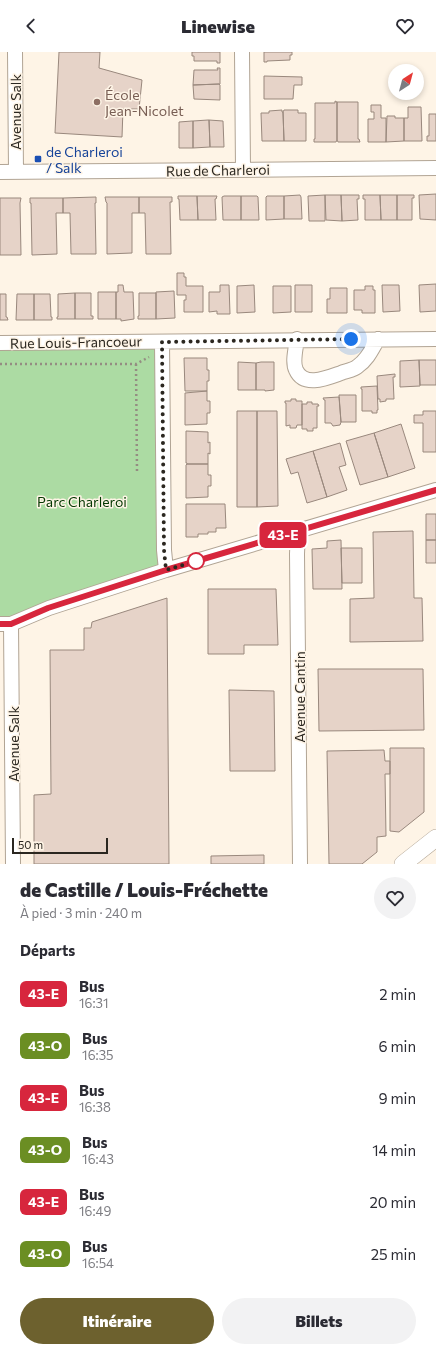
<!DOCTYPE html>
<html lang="fr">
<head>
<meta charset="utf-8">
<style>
  body { margin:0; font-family:Commissioner,sans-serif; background:#f2f2f3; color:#2b2b33; height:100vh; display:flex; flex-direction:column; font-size:15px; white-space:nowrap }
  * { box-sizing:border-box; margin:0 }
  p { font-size:13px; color:#7c7c81 }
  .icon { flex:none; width:22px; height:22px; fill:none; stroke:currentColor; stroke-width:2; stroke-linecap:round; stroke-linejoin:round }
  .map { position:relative; height:812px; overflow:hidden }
  .details { display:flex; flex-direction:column; background:#fff; flex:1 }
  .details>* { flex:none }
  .badge { padding:0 8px; border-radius:6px; font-size:14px; line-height:26px }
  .needle { width:26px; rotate:36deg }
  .buttons { position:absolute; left:388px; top:12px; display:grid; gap:8px }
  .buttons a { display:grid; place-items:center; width:36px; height:36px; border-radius:50%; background:#fff; box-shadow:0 2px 6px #0003; font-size:20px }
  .scale { position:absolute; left:12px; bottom:10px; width:96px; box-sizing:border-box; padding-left:4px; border:2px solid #2b2720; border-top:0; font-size:11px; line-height:14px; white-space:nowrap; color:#2b2720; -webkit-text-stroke:3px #fef4e6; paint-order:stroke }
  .you { position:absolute; width:20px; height:20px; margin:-10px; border:3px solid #fff; border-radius:50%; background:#1a73e8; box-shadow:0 0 0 6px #1a73e833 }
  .map>.badge { position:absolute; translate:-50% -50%; box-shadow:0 0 0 2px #fff }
  h2 { padding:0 20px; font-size:15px; line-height:36px }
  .round { display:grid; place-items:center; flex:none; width:42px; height:42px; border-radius:21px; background:#f2f2f3 }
  .summary { display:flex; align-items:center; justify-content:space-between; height:68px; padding:0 20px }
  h1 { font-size:19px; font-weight:800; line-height:30px }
  .primary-button { display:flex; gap:8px; margin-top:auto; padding:8px 20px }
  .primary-button a { flex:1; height:46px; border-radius:24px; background:#6d612e; color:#fff; font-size:16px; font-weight:800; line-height:46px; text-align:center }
  .primary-button a+a { background:#f2f2f3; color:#2b2b33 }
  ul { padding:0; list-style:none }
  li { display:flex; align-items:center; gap:12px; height:52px; padding:0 20px }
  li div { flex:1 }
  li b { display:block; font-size:15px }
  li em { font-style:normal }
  li .badge { min-width:44px; font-weight:700; text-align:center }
  header { display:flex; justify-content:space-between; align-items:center; height:52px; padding:0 20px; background:#fff; font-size:18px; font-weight:800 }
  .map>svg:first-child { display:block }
  .green { fill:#acdba3 }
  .building { fill:#e6d3c8; stroke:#99887d }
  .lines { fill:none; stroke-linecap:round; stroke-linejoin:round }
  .minor-casing { stroke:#b1a494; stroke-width:16 }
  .tertiary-casing { stroke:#b1a494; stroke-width:18 }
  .path { stroke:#948d82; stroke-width:2.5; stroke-dasharray:2 3; stroke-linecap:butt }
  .minor { stroke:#fff; stroke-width:14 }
  .tertiary { stroke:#fff; stroke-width:17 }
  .line-casing { stroke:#fff; stroke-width:9 }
  .line { stroke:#d7263d; stroke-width:6 }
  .walk { stroke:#2b2720; stroke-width:4; stroke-dasharray:0 7.2 }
  .education-dot { fill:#8d6e63; stroke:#fef4e6; stroke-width:1.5 }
  .transit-dot { fill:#1a4fb4; stroke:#fef4e6; stroke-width:1.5 }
  .stop-dot { fill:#fff; stroke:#d7263d; stroke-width:2 }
  .labels { text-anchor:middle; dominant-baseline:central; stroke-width:3; stroke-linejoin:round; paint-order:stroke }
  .education-label { font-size:14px; fill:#785e54; stroke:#fef4e6; text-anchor:start }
  .street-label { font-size:14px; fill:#2b2720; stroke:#fef4e6 }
  .transit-label { font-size:14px; fill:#164399; stroke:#fef4e6; text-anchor:start }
  .park-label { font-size:14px; fill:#043800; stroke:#fef4e6 }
</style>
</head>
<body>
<header><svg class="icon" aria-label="back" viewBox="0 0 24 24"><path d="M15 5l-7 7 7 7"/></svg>Linewise<svg class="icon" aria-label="heart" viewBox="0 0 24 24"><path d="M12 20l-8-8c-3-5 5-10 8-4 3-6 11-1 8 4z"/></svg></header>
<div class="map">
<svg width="436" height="812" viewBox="0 0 436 812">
  <rect width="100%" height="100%" fill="#fef4e6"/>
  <path class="green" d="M162 290 166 518 0 572V291Z"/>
  <path class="building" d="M59 0H100L99 16 142 28 139 57H123L122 85 55 81Z
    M192 0H220V11H217V9H194V4H192Z
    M264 0H292V3H290V8L267 9V10H264Z
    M217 16H220V32L193 33 194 18H218Z
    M264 24 302 25V33H294L293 47H264Z
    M219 32 220 33V48L194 47 193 33Z
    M335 49 337 50V88L336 90H314V87H315V51H335Z
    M337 50H358V87H359L360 90H338L337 88Z
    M371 53H381V66H386V90H368V67H374V60H371Z
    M408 55H421L422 89H404V66H408Z
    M282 58V60H283L284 89H262L261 61H269V59Z
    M284 58H298V61H306V89H284L283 60Z
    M429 62H436V89H427V84H429Z
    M387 64H395V66H404V89L386 90Z
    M208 68H209L210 95 193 96V69Z
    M209 68 223 69 224 95H210Z
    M192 69H193V96H179V70Z
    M436 142V168L420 167 419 143Z
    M300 143 301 145 302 167H284V144Z
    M325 143V169H309L308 144Z
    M325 143H341L342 169 326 168Z
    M341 143H359V147H357L358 168 342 169Z
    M363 143H380L381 168H365V147H363Z
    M380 143H397V168H381Z
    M397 143H414V146H412V168H397Z
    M178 144H197L198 168H180L179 147H178Z
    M197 144H217L216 147H215L216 168H198Z
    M224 144H241V168H223L222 145Z
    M241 144H257L258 145 259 168H241Z
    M267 144H284V167L266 168V145Z
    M96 145V151H95L96 202H71L70 161H63V146Z
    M105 145H139V161H132V201L107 202V151L106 150Z
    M139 145H172V150H170L171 202H146L145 161H139Z
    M0 146H21L20 151 21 203H0Z
    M30 146H63V161H56L57 202 32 203 31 151H30Z
    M177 221H184V225H186V234H203V260H184V248H186V243H177Z
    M436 232V259L420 260 419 233Z
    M118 233H123L124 240H133L134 267 121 269V267H116V240H118Z
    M220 233H229L230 262H217V259L209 260V240H220Z
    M254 233 255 260 237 261V234Z
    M295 233H312V260H295Z
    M382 233H399L400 259 383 260Z
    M273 234H291V260L273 261Z
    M365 234H373V238H375V261H362V258H354V238H365Z
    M330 236H347V261H327V247H330Z
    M174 239 175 266 156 267V240Z
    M98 240H116V267H98Z
    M75 241V267H57V265H58V242Z
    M75 241H91V264H93V267H75Z
    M139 241H156V267H138V264H139Z
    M0 242H6V265H7L8 268H0Z
    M17 242H34V268H16Z
    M34 242H50L51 265H52V268H34Z
    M184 306H207V318H209V329H207V339H185Z
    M419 308 420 334 400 335V309Z
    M419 308H436V333H420Z
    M238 310 256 311V338H238Z
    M261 310H274V338L265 339V338H256V311Z
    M395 322V325H393L394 347H386V349L380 350V347H378L377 324Z
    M377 334 378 358H377V361H372V359H362V337H361V335Z
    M207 339V349H210V361H207V372L185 373V341Z
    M339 343H356V370H341Z
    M339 345 341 370 340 373 333 374 331 371H325V348H324L323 346Z
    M291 347H296V349H302V373H297L296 376H290V373L286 374V351H285V349H291Z
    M307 350H312V352H318L319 354H317V376H313V379H307V377H302V352H307Z
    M237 359H257V455H237Z
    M257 359H277L278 454 257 455Z
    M423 359H436V400H423V371H414V363H423Z
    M401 372 415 416 388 425 374 381Z
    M186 379 208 380V391L210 390V402L208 401V412H187V411H186Z
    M374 381 388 425 360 433 346 389Z
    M340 391 346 413 339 415 347 438 327 445 313 399Z
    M313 399 327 445 307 451 298 420 291 422 286 407Z
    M187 412H208V423H211V434H208V445L186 446V413Z
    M186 452H225L226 476H216V480H208V482H198V485H186Z
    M426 462H436V488H426Z
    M413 479 414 546H422L423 589 350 590V547L374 546 373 480Z
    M341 488 342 537H313L312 497 327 496V489Z
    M426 488H436V511H426Z
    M341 496H362V531H342Z
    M208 537H276L278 593H244V602H208Z
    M167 546 169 812H34V743L51 742 50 598H84V576H91L92 570Z
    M318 617H423L424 678 319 679Z
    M229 638 274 639 275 719H230Z
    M390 696H424V760L399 780 390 779Z
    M384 698 385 709H390V722H385L386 784 377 785V800L362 812H329L327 699Z
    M264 803V812H211V804Z"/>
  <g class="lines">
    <defs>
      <path id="minor" d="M15 0 16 119
        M242 0 243 117
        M0 120 436 116
        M297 287C296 296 292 310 296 318 304 336 327 326 341 321 346 319 354 318 358 314 368 307 372 297 378 287
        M162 290 164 498 166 518
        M0 291 436 287
        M298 478 297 502 300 812
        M0 572H11L49 556 166 518 436 438
        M11 572 13 812"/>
      <path id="tertiary" d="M403 812 436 786"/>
    </defs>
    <use href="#minor" class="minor-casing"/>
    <use href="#tertiary" class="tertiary-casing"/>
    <path class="path" d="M0 312H136L149 305
      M136 312 137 420"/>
    <use href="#minor" class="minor"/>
    <use href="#tertiary" class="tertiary"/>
  </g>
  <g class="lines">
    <defs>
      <path id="line" d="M0 572H11L48 556 166 518 436 438"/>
    </defs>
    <use href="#line" class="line-casing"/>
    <use href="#line" class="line"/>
    <path class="walk" d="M196 509 166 518 164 498 162 290 351 287"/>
  </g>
  <circle class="education-dot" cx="97" cy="50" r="4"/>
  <rect class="transit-dot" x="34" y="103" width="8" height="8" rx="2"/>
  <circle class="stop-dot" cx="196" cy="509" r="8"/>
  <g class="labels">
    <g class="education-label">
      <text x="105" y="42">École<tspan x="105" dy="16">Jean-Nicolet</tspan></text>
    </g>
    <g class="street-label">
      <text transform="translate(15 60) rotate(-90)">Avenue Salk</text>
      <text transform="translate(218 118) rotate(-1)">Rue de Charleroi</text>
      <text transform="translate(76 290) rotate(-1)">Rue Louis-Francoeur</text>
      <text transform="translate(299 645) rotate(-90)">Avenue Cantin</text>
      <text transform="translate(13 692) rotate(-90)">Avenue Salk</text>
    </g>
    <g class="transit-label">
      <text x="46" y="99">de Charleroi<tspan x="46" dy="16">/ Salk</tspan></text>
    </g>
    <g class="park-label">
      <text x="82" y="449">Parc Charleroi</text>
    </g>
  </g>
</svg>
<div class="buttons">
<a><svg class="needle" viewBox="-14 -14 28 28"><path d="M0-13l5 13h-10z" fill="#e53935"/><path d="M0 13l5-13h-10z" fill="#7c7c81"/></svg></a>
</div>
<div class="scale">50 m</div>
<div class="you" style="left:351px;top:287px"></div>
<b class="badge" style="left:283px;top:483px;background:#d7263d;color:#fff">43-E</b>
</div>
<section class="details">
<div class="summary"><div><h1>de Castille / Louis-Fréchette</h1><p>À pied · 3 min · 240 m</p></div><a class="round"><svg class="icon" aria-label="heart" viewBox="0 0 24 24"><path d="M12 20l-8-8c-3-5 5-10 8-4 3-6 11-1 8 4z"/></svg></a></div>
<h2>Départs</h2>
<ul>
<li><span class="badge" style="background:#d7263d;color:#fff">43-E</span><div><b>Bus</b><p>16:31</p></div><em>2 min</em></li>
<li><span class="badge" style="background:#6b8e23;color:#fff">43-O</span><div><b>Bus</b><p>16:35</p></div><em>6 min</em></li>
<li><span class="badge" style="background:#d7263d;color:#fff">43-E</span><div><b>Bus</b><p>16:38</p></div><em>9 min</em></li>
<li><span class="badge" style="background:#6b8e23;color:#fff">43-O</span><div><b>Bus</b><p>16:43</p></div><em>14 min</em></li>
<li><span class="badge" style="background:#d7263d;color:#fff">43-E</span><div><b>Bus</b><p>16:49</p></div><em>20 min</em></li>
<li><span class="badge" style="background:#6b8e23;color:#fff">43-O</span><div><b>Bus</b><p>16:54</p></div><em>25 min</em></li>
</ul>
<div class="primary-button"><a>Itinéraire</a><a>Billets</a></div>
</section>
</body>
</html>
